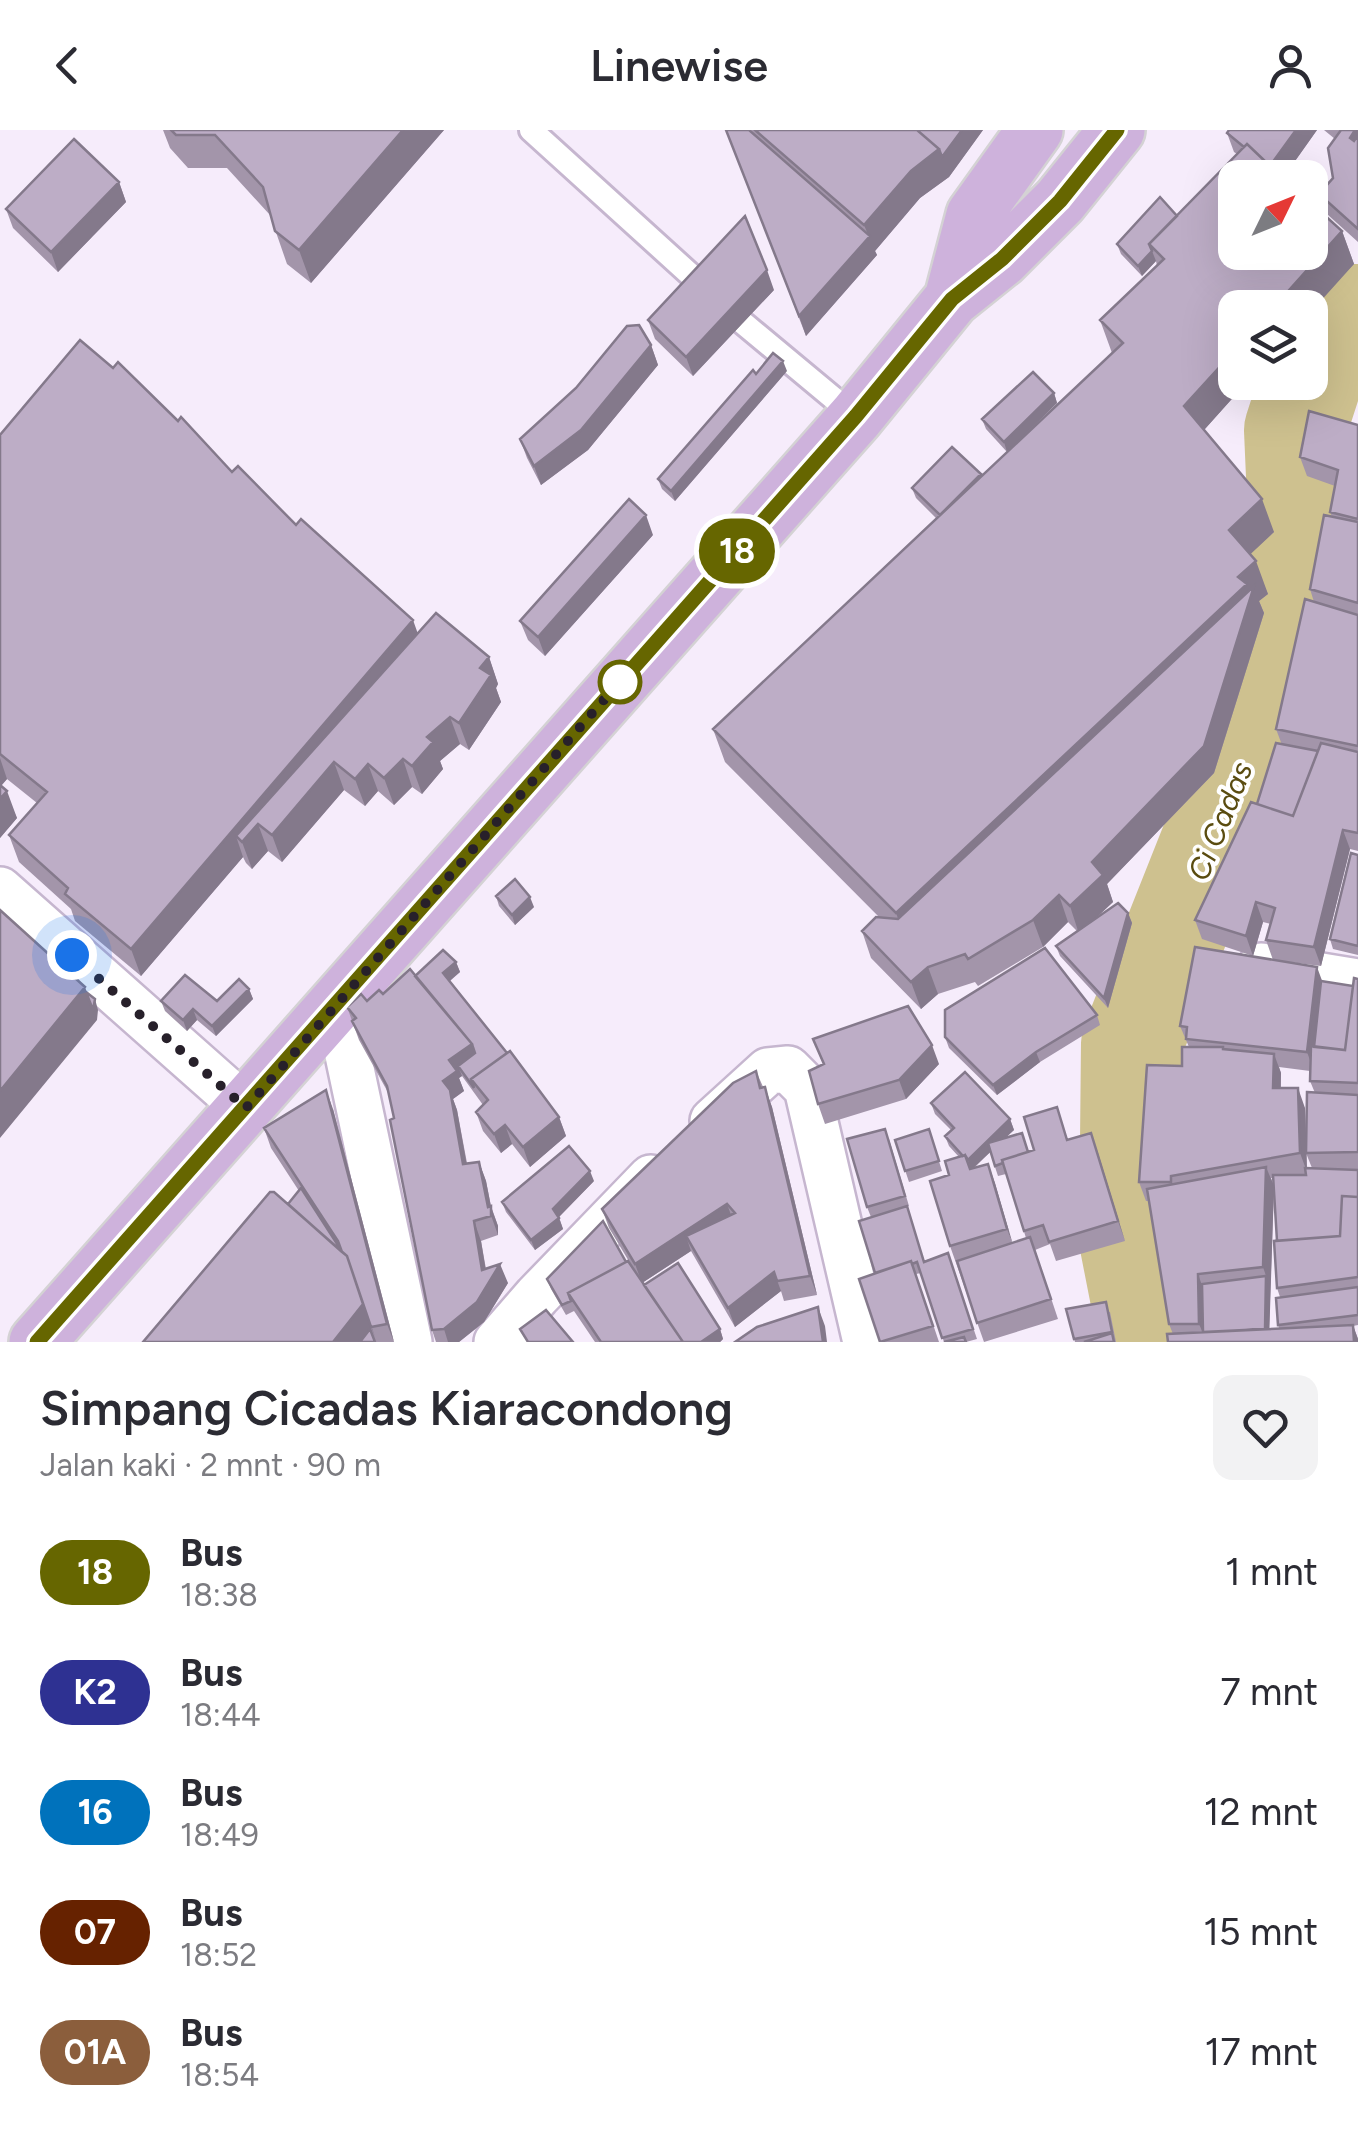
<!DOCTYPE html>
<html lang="id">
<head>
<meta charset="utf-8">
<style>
  body { margin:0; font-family:Figtree,sans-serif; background:#f2f2f3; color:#2b2b33; height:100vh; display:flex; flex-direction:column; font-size:38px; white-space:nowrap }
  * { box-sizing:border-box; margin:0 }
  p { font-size:32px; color:#7c7c81 }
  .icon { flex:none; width:55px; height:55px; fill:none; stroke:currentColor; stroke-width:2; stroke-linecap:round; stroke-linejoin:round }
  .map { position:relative; height:1212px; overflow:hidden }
  .panel { display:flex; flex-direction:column; background:#fff; flex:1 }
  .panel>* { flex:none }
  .badge { padding:0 20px; border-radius:32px; font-size:35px; line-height:65px }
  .needle { width:65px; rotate:47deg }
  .fabs { position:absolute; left:1218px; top:30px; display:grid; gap:20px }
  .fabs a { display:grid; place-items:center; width:110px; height:110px; border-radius:20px; background:#fff; box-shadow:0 10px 40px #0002; font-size:50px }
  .you { position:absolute; width:50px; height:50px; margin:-25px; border:8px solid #fff; border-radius:50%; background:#1a73e8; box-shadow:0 0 0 15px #1a73e833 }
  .map>.badge { position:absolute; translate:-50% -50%; box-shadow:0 0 0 5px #fff }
  .round { display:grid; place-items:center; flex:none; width:105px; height:105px; border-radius:20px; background:#f2f2f3 }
  .overview { display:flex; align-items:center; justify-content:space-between; height:170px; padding:0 40px }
  h1 { font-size:48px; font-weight:600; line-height:75px }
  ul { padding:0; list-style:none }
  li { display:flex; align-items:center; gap:30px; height:120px; padding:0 40px }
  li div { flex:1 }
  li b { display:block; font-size:38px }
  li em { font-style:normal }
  li .badge { min-width:110px; font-weight:700; text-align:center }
  header { display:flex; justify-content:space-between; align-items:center; height:130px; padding:0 40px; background:#fff; font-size:45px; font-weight:600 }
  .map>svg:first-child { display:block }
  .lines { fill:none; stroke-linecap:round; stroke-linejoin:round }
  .river { stroke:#cec18f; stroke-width:102 }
  .service-casing { stroke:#c6b6cf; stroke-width:28 }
  .minor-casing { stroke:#c6b6cf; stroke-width:50 }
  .primary-casing { stroke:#d4d2d4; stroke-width:60 }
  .service { stroke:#fff; stroke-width:22 }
  .minor { stroke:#fff; stroke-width:45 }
  .primary { stroke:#ceb2dc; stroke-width:55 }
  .wall { fill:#a395aa; fill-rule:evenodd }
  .shaded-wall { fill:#84798b }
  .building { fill:#bdadc6; stroke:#84798b; stroke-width:2.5 }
  .line-casing { stroke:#fff; stroke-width:22 }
  .line { stroke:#660; stroke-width:15 }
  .walk { stroke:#27202a; stroke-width:10; stroke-dasharray:0 18 }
  .stop-dot { fill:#fff; stroke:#660; stroke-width:5 }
  .labels { text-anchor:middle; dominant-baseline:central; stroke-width:8; stroke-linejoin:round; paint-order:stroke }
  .water-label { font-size:30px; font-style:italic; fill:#5a4c10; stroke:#fff }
</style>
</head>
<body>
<header><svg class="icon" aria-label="back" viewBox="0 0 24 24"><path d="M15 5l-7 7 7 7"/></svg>Linewise<svg class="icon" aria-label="person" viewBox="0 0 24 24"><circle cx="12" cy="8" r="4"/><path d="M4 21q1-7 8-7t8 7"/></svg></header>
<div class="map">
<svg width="1358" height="1212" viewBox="0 0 1358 1212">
  <rect width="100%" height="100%" fill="#f6ecfb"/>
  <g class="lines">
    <path class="river" d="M1150 1212 1130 1110 1132 913 1250 616 1302 462 1295 300 1317 232 1358 185"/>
    <defs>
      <path id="service" d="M531 0 704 157
        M743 193 856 287"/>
      <path id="minor" d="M0 760 246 978
        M1261 836 1358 852
        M337 873 409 1212
        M713 991 768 941 788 939 807 958 866 1212
        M497 1212 537 1166 651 1048"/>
      <path id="primary" d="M952 169 974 85 1035 0
        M37 1212 856 287 952 169 1002 129 1060 71 1117 0"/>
    </defs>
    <use href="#service" class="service-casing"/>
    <use href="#minor" class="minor-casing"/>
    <use href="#primary" class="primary-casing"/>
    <use href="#service" class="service"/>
    <use href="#minor" class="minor"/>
    <use href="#primary" class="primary"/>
  </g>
  <path class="wall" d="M163 0H444L311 153 287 134 270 85 227 38H188L170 18Z
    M726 0H983L949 47 920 68 875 121 877 125 806 206Z
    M1229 0H1317L1283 48 1342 101 1354 134 1235 252H1247L1204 300 1274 402 1250 424 1268 464 1259 471 1264 483 1214 643 1107 754 1113 772 1095 789 1128 783 1132 793 1108 878 1060 826 1056 816 1077 801 1068 792 1043 817 978 856 975 852 938 864 921 879 871 828 862 801 880 788 725 632 713 599 936 388 916 368 912 358 981 346 1007 322 986 299 982 289 1054 263 1057 273 1015 314 1112 223 1100 190 1157 136 1156 131 1142 146 1121 124 1117 114 1177 86 1237 24 1234 22 1227 3Z
    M1324 0H1358V112L1327 84 1319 64 1333 48 1335 9Z
    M119 52 126 72 58 142 13 98 6 79Z
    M774 160 693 246 655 209 648 190Z
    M651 215 658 235 588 320 541 355 527 328 520 309Z
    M787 241 675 371 662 359 658 349Z
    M1358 295V721L1350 719 1321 836 1273 830 1266 810 1271 794 1263 792 1253 826 1202 809 1195 790 1257 674 1282 615 1276 599 1314 472 1310 459 1332 387 1330 382 1335 356 1307 346 1300 327Z
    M0 305 232 342 296 395 418 504 489 527 498 554 496 558 501 572 469 620 460 614 440 631 443 639 422 664 412 657 394 675 378 661 365 676 344 660 282 732 268 721 252 739 246 733 243 727 141 846 75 791 71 779 19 732 9 705 37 673 7 649 1 656 17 688 0 708Z
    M653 405 545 526 528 510 520 491Z
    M1358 725V825L1333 819 1330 809Z
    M496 766 534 777 515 795 499 776Z
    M456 832 460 842 450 851 559 987 566 1006 530 1037 512 1014 501 1023 483 1001 476 982 483 975 462 946 459 948 464 961 453 969 457 980 467 1033 479 1032 486 1051 491 1076 498 1096V1105L481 1111 486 1139 508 1153 484 1192 459 1212H436L432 1200 390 966 359 910 347 877 383 864 415 846Z
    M1358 849V1195L1353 1196 1358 1209 1173 1204 1169 1194 1149 1071H1146L1139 1052 1189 917 1180 896 1322 851 1353 856ZM1279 937 1310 941V951L1315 963 1306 1023 1312 1038H1307L1305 978 1281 958V943ZM1271 1048H1273L1277 1111V1158L1280 1167 1278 1195 1279 1198 1269 1199 1274 1056Z
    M249 859 253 869 216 906 197 890 187 901 165 881 161 871H217Z
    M1097 885 1100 895 1040 932 997 965 949 918 945 907Z
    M813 909 939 934 906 969 825 994 818 974 823 934Z
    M756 941 772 977 817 1165 784 1171 781 1161 735 1197 691 1121 642 1153 720 1199 723 1209 720 1212H595L574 1181 566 1185 551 1159 547 1149 626 1132 639 1148 609 1098 602 1079Z
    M931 973 1010 989 1014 1000 1005 1008 1029 1022 1091 1003 1125 1111 1056 1131 1050 1114 1035 1120 1058 1189 984 1212 950 1116 949 1045 959 1027 949 1016 945 1006 951 1000 935 984ZM990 1022 998 1046 1006 1044 1026 1108 1012 1113 988 1034 974 1038Z
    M333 979 394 1212H143L288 1074 299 1061 271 1018 264 998Z
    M929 999 942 1041 909 1052 895 1010Z
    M889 1009 909 1076 907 1077 924 1131 948 1123 977 1209 966 1212H944L921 1143 916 1144 939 1212H880L871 1087 867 1077Z
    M594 1051 559 1087 563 1099 535 1120 506 1082 502 1072Z
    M1066 1179 1110 1182 1116 1212H1075Z"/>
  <path class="shaded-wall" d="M403 0H444L311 153 299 120Z
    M962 0H983L949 47 920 68 875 121 877 125 806 206 799 186 869 107 864 95 911 41Z
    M1296 0H1317L1283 48 1270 37Z
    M1355 0H1358V25L1350 8Z
    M119 52 126 72 58 142 51 122Z
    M1342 101 1354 134 1310 183V178H1273Z
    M1152 121 1156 131 1142 146 1138 136Z
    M767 140 774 160 693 246 686 227Z
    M651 215 658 235 588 320 541 355 534 336Z
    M1235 220V252H1247L1196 309 1184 276Z
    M783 231 787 241 675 371 671 361Z
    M1054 263 1057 273 1007 322 1004 312Z
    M1262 369 1274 402 1241 433 1229 400Z
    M646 385 653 405 545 526 538 507Z
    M1256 431 1268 464 1259 471 1264 483 1214 643 1107 754 1113 772 1079 804 1070 776 1098 750 908 816 896 783Z
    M413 490 423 518 258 694 268 721 252 739 242 712 236 706 243 727 141 846 131 819Z
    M489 527 498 554 496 558 501 572 469 620 459 593 480 538Z
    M450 587 460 614 440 631 443 639 422 664 412 636 427 607Z
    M0 628 7 649 0 657Z
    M403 629 412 657 394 675 384 648Z
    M334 632 344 660 282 732 272 705Z
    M368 634 378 661 365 676 355 649Z
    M7 661 17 688 0 708V669Z
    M1343 700 1350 719 1321 836 1314 817Z
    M1059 765 1068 792 1043 817 1033 790Z
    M530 767 534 777 515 795 512 785Z
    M1256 772 1263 792 1253 826 1246 806Z
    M1128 783 1132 793 1108 878 1104 868Z
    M456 832 460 842 447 853 443 843Z
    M928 837 938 864 921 879 911 852Z
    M1317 837 1324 856 1314 941 1307 922Z
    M85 857 93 880 95 869 98 880 97 890 0 1008V961Z
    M249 859 253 869 216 906 212 896Z
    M193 879 197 890 187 901 183 890Z
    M472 914 479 934 458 936 462 946 459 948 464 961 453 969 457 980 470 1053 463 1034 443 951 449 930Z
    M932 915 939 934 906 969 899 950Z
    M1036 922 1040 932 997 965 993 955Z
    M1274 924 1281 943 1280 977 1273 958Z
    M765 957 772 977 817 1165 810 1146Z
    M1298 958 1305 978 1307 1042 1300 1023Z
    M326 960 333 979 394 1212 387 1194Z
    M559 987 566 1006 530 1037 523 1017Z
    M1010 989 1014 1000 971 1040 968 1030Z
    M505 995 512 1014 501 1023 494 1004Z
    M1091 1003 1098 1023 1125 1111 1118 1091Z
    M479 1032 486 1051 491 1077 498 1096V1105L488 1077Z
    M988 1034 995 1053 1014 1118 1007 1099Z
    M1266 1037 1274 1056 1269 1212 1265 1206 1266 1146 1263 1137Z
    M590 1041 594 1051 557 1089 553 1079Z
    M727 1074 734 1093 686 1106 691 1121 642 1153 635 1134Z
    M559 1088 563 1099 535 1120 531 1110Z
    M474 1091 481 1111 488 1154 500 1134 508 1153 484 1192 459 1212H448L444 1199 482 1140Z
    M774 1142 781 1161 735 1197 728 1178Z
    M1198 1144 1205 1164 1203 1203 1199 1194Z
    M359 1159 375 1207 371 1197H370L374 1208 371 1212H333Z
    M818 1177 825 1196 827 1212H823Z
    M1353 1195 1358 1209V1212H1354Z
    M720 1199 723 1209 720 1212H701Z"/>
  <path class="building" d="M171 0H403L299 120 275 101 263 57 215 5H176Z
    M726 0H749L870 106 799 186Z
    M755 0H917L939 19 911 41 864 95Z
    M917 0H962L942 27 939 19Z
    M1229 0H1296L1270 36 1247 14 1244 17 1227 3Z
    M1341 0H1355L1350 8 1354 11 1358 5V99L1319 64 1333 48 1328 18Z
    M74 9 119 52 51 122 6 79Z
    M1247 14 1283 48H1235V122H1310V72L1342 101 1273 178H1235V220L1184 276 1262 369 1229 400 1256 431 1238 447 1247 454 896 783 713 599 1123 213 1100 190 1164 129 1149 114Z
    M1160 67 1177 86 1149 114 1152 121 1138 136 1117 114Z
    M745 86 767 140 686 227 648 190Z
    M639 195 651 215 581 300 534 336 520 309 576 258 627 196Z
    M80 210 113 238 118 232 178 291 181 287 232 342 238 336 296 395 301 389 413 490 131 819 65 764 68 758 9 705 47 662 0 624V305Z
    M773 223 783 231 671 361 658 349 753 240 756 244Z
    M1033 242 1054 263 1004 312 982 289Z
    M1309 281 1358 295V389L1330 382 1338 340 1300 327Z
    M952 317 981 344 940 385 912 358Z
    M629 369 646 385 538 507 520 491Z
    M1324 385 1358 392V473L1310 459Z
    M1254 456 1204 616 1092 732 1103 745 1070 776 1059 765 1033 790 968 829 965 824 928 837 911 852 862 801 876 787 898 789Z
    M1305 469 1358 485V616L1276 599Z
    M436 483 489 527 480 538 491 545 459 593 450 587 427 607 433 612 412 636 403 629 384 648 368 634 355 649 334 632 272 705 258 694 242 712 236 706Z
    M1276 613 1318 621 1293 686 1257 674Z
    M1321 613 1358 622V703L1343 700 1314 817 1266 810 1275 778 1256 772 1246 806 1195 790 1251 672 1293 686Z
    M0 655 7 661 0 669Z
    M1351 723 1358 725V816L1330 809Z
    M515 749 530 767 512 785 496 766Z
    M1118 773 1128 783 1104 868 1056 816Z
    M0 780 85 857 0 961Z
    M1195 817 1317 837 1307 922 1186 909 1187 897 1180 896Z
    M1045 818 1097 885 1036 922 993 955 945 907V880Z
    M443 820 456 832 443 843 507 923 471 949 474 958 458 936 475 923 472 914 415 846Z
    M410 839 472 914 449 930 457 941 443 951 450 960 463 1034 479 1032 488 1077 491 1076V1086L474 1091 482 1140 500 1134 477 1172 444 1199 432 1200 390 990 394 988 387 956 352 891 356 888 347 877 361 864 367 871 379 860 383 864Z
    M185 845 217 871 239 849 249 859 212 896 193 879 183 890 161 871Z
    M1354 848 1358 849V953L1310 951 1311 916 1345 920Z
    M1321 851 1353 856 1345 920 1314 917Z
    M86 862 95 869 93 880Z
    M908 876 932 915 899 950 818 974 809 941 824 934 813 909Z
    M1182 917H1223V919L1274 924 1273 958H1298L1300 1023 1171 1046V1052H1139L1147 935 1182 936Z
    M510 921 559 987 523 1017 505 995 494 1004 476 982 488 970 471 949Z
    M756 941 760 958 765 957 810 1146 777 1151 774 1142 728 1178 686 1106 735 1083 727 1074 635 1134 602 1079 733 953Z
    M965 942 1010 989 968 1030 965 1025 963 1026 945 1006 954 998 931 973Z
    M326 960 387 1194 371 1197 347 1126 342 1122 338 1111 264 998Z
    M1307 962 1358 965V1022L1306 1023Z
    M1057 977 1067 1010 1091 1003 1118 1091 1049 1112 1043 1095 1024 1101 1002 1030 1034 1020 1024 987Z
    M885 999 905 1066 867 1077 847 1009Z
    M929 999 939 1031 905 1041 895 1010Z
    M1022 1003 1028 1022 1002 1030 1003 1033 995 1036 988 1013Z
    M569 1016 590 1041 553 1079 559 1088 531 1110 502 1072Z
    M965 1025 970 1039 988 1034 1007 1099 950 1116 930 1051 949 1045 945 1031Z
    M1266 1037 1263 1137 1198 1144 1199 1194H1169L1147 1059Z
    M1305 1038 1358 1040V1067L1342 1066 1340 1106 1277 1111 1273 1045H1306Z
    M301 1058 341 1120 342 1122 288 1074Z
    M270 1062H274L347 1126 363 1174 333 1212H143Z
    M1342 1066 1358 1067V1147L1277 1158 1274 1111 1340 1106Z
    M907 1076 924 1132 948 1123 973 1199 942 1208 917 1132 912 1134 911 1131 875 1143 859 1091Z
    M603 1091 626 1132 568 1163 571 1171 562 1175 547 1149Z
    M1030 1107 1051 1169 977 1193 957 1131Z
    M628 1131 683 1212H601L568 1163Z
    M911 1131 933 1196 880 1212 859 1149Z
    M678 1133 720 1199 701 1212H683L644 1155Z
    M1266 1146 1265 1199 1203 1202 1202 1154Z
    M1358 1157V1185L1278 1195 1276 1168Z
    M1106 1172 1112 1202 1074 1209 1066 1179Z
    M818 1177 823 1212H735L757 1197Z
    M546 1180 573 1212H528L520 1199Z
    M1353 1195 1354 1212H1168L1167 1204Z
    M370 1199 375 1212H360Z
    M1112 1203 1114 1212H1084Z
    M964 1207 966 1212H944Z"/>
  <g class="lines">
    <defs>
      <path id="line" d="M37 1212 856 286 952 169 1002 129 1060 71 1117 0"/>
    </defs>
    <use href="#line" class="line-casing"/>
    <use href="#line" class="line"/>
    <path class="walk" d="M72 825 246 978 624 547 620 552"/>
  </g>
  <circle class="stop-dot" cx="620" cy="552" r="20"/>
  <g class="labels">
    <g class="water-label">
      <text transform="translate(1220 691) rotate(-68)">Ci Cadas</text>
    </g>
  </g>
</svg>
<div class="fabs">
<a><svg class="needle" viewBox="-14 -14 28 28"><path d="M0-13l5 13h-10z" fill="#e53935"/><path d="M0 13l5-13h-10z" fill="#7c7c81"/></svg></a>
<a><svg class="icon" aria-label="layers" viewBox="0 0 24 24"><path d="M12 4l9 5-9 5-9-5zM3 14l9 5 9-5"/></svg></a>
</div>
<div class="you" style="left:72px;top:825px"></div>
<b class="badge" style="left:737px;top:421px;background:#660;color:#fff">18</b>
</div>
<section class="panel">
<div class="overview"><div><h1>Simpang Cicadas Kiaracondong</h1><p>Jalan kaki · 2 mnt · 90 m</p></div><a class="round"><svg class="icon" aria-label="heart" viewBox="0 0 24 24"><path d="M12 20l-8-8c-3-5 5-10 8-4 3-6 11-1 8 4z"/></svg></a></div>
<ul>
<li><span class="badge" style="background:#660;color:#fff">18</span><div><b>Bus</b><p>18:38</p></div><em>1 mnt</em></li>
<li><span class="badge" style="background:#2e3192;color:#fff">K2</span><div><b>Bus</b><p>18:44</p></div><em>7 mnt</em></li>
<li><span class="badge" style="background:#0072bc;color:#fff">16</span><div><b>Bus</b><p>18:49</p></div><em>12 mnt</em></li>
<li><span class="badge" style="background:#620;color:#fff">07</span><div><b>Bus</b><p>18:52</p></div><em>15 mnt</em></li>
<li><span class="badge" style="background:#8b5e3c;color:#fff">01A</span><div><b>Bus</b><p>18:54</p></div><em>17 mnt</em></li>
</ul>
</section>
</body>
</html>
